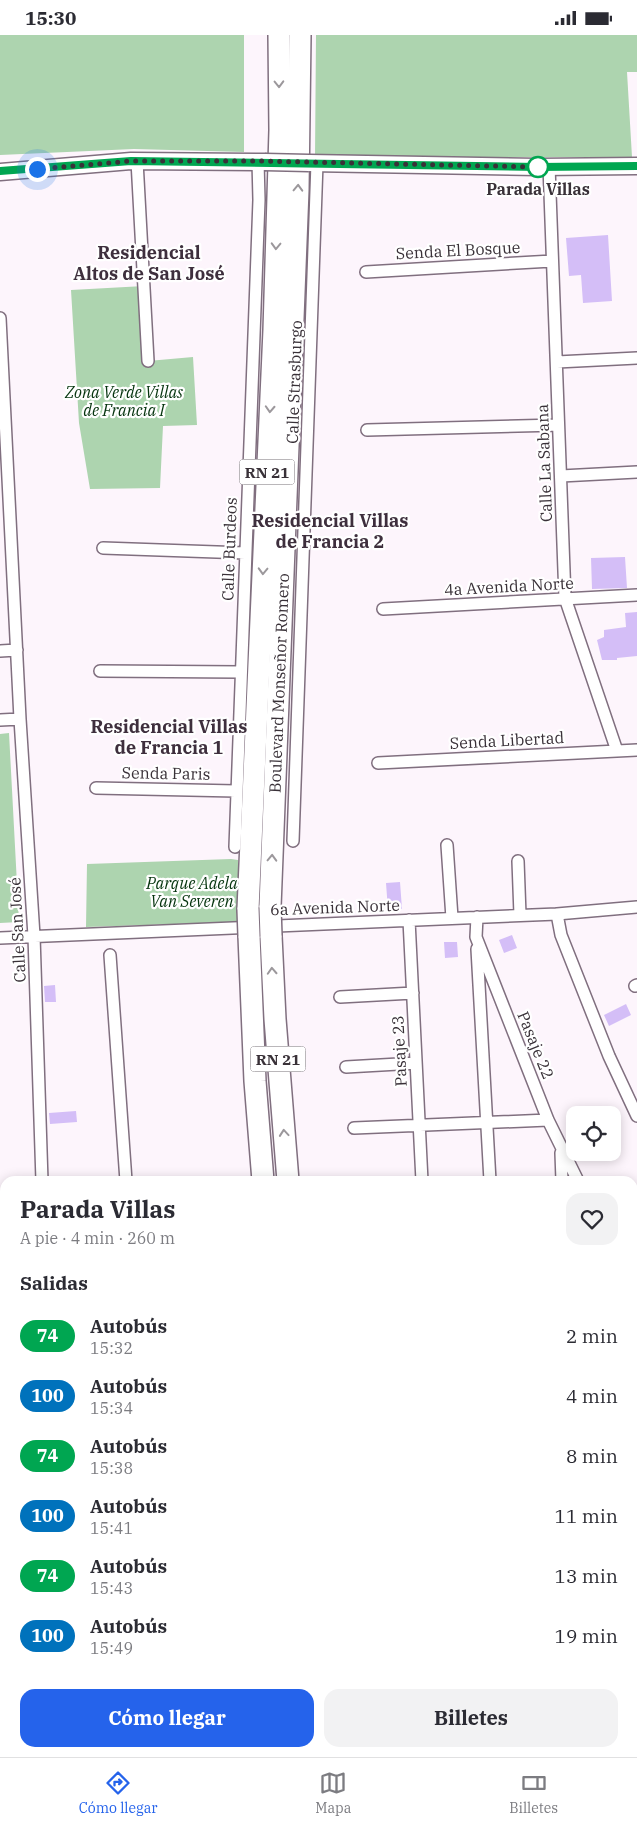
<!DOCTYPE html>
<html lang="es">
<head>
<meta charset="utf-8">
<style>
  body { margin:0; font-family:"IBM Plex Serif",serif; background:#f2f2f3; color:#2b2b33; height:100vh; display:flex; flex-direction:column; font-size:19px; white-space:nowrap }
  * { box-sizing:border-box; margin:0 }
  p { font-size:16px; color:#7c7c81 }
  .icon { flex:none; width:28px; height:28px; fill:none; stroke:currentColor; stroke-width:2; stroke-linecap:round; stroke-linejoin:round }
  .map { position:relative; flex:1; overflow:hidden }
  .drawer { position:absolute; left:0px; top:1141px; width:638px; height:581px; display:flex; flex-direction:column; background:#fff; border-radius:15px 15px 0 0; box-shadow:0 2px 12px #0003 }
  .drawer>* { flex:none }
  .badge { padding:0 10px; border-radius:16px; font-size:18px; line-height:32px }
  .buttons { position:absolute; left:566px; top:1071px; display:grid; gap:10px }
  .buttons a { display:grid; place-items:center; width:55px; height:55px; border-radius:10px; background:#fff; box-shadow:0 2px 12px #0003; font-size:25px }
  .you { position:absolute; width:25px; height:25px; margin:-12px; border:4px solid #fff; border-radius:50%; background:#1a73e8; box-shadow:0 0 0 8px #1a73e833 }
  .map>.badge { position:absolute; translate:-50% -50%; box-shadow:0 0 0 2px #fff }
  h2 { padding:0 20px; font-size:19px; line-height:45px }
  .round { display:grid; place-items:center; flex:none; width:52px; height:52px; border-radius:15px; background:#f2f2f3 }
  .headline { display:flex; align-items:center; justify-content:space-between; height:85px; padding:0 20px }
  h1 { font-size:24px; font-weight:800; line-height:38px }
  .primary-button { display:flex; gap:10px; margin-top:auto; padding:10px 20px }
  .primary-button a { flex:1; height:58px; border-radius:15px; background:#2563eb; color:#fff; font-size:20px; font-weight:800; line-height:58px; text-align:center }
  .primary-button a+a { background:#f2f2f3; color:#2b2b33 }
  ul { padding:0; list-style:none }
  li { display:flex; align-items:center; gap:15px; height:60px; padding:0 20px }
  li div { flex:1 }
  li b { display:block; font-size:19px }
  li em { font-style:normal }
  li .badge { min-width:55px; font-weight:700; text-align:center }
  .status { display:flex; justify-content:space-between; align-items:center; height:35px; padding:0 25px; background:#fff; direction:ltr }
  .status svg { height:14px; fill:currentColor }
  .tab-bar { display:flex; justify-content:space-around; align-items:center; height:70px; border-top:1px solid #e1e1e2; background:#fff; font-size:14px; color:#7c7c81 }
  .tab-bar a { display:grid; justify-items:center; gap:2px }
  .tab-bar .selected { color:#2563eb }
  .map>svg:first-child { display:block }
  .green { fill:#add4af }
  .building { fill:#d4bef7 }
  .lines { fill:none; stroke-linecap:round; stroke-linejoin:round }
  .street-casing { stroke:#806f7f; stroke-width:14 }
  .secondary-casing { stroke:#806f7f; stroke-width:19 }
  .highway-casing { stroke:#806f7f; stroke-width:24 }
  .street { stroke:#fff; stroke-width:11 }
  .secondary { stroke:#fff; stroke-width:16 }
  .highway { stroke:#fff; stroke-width:21 }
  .secondary-bridge-casing { stroke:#806f7f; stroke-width:19; stroke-linecap:butt }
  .highway-bridge-casing { stroke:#806f7f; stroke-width:24; stroke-linecap:butt }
  .secondary-bridge { stroke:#fff; stroke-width:16 }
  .highway-bridge { stroke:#fff; stroke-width:21 }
  .oneway { stroke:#9c989c }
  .line-casing { stroke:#fff; stroke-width:11 }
  .line { stroke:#00a651; stroke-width:8 }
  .walk { stroke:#393138; stroke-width:5; stroke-dasharray:0 9 }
  .stop-dot { fill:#fff; stroke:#00a651; stroke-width:2.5 }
  .labels { text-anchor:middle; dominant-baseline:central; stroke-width:4.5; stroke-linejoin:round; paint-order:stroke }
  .shield { fill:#fff; stroke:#746f74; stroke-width:1 }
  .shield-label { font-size:15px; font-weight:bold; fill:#393138 }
  .stop-label { font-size:16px; font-weight:bold; fill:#393138; stroke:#fff }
  .street-label { font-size:16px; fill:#393138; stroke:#fff }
  .park-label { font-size:16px; font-style:italic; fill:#05340e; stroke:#fff }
  .neighbourhood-label { font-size:18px; font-weight:bold; fill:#3e2f3d; stroke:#fff }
</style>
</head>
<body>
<div class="status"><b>15:30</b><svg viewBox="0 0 49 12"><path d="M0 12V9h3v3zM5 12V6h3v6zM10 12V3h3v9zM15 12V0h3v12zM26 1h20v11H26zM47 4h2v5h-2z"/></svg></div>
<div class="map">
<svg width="637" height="1722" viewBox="0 0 637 1722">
  <rect width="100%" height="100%" fill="#fdf5fc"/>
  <path class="green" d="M0 0H244V117L134 114 0 120Z
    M316 0H637V37H627L632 122H315Z
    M144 251 148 326 193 322 197 390 163 391 160 453 90 454 79 388 71 255Z
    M9 698 19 887 0 888V699Z
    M231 824 238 825V887L86 892 87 829Z
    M637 1631V1722H430L428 1718H632L633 1632Z
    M0 1645H5V1718H334L335 1722H0Z"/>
  <path class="building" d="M608 200 612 266 583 268 581 240 569 241 566 203Z
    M625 522 627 553 592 554 591 523Z
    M637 577V621L617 623V625H602L597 605 604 602V595L626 592 625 578Z
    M400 847 402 874 388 875 386 848Z
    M512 900 517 913 504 918 499 905Z
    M444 907H457L458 922 445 923Z
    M55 950 56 967H45L44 951Z
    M626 969 631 980 609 991 604 980Z
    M76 1076 77 1087 50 1089 49 1078Z"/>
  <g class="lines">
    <defs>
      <path id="street" d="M137 126 148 326
        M549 131 565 563 617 716
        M366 237 552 226
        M0 283 20 684 34 901 42 1146
        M557 327 637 323
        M367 395 558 390
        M561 441 637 437
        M103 513 245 518
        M383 574 637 560
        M0 616 17 615
        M100 636 240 637
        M0 685 20 684
        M378 728 637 715
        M96 753 236 756
        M293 806 317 128
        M447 810 452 883
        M235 812 259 165 258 126
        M518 826 520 880
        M557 879 561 900 609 1021 637 1081
        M477 882 476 902 548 1085 578 1146
        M409 885 422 1146
        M0 903 557 879 637 872
        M477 914 490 1146
        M110 920 126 1146
        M635 951 637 950
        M340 962 413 958
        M346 1032 416 1028
        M354 1093 548 1085
        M562 1146 561 1118 563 1113
        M0 1230 5 1229
        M632 1247 637 1256
        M632 1293H637
        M632 1523H637
        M0 1555 5 1554
        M0 1645H5"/>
      <path id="secondary" d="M309 128 538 132 637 131
        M0 137 131 126 265 127"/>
      <g id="highway">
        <path id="s1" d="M270 872 298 155 300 0"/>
        <path d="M248 874 274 295 280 95 279 0"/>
        <path d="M249 901 255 1046 263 1146"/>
        <path d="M271 901 275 984 288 1146"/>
        <path d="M372 1718 375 1722"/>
        <path d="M399 1718 401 1722"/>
      </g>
    </defs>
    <use href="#street" class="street-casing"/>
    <use href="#secondary" class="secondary-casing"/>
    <use href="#highway" class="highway-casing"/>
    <use href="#street" class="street"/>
    <use href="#secondary" class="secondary"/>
    <use href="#highway" class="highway"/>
    <defs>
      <path id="secondary-bridge" d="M265 127 309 128"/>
      <path id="highway-bridge" d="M270 872 271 901
        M248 874 249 901"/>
    </defs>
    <use href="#secondary-bridge" class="secondary-bridge-casing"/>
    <use href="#highway-bridge" class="highway-bridge-casing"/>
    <use href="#secondary-bridge" class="secondary-bridge"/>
    <use href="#highway-bridge" class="highway-bridge"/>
  </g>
  <defs><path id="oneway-chevron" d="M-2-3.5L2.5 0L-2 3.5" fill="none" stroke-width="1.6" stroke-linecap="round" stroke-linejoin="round" transform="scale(1.25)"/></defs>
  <g class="oneway">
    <use href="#oneway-chevron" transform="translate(279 49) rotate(89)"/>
    <use href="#oneway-chevron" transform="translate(298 153) rotate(-88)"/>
    <use href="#oneway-chevron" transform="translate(276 211) rotate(92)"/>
    <use href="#oneway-chevron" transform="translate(270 374) rotate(93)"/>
    <use href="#oneway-chevron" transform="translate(263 536) rotate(92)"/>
    <use href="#oneway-chevron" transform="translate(272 823) rotate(-88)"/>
    <use href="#oneway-chevron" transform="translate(272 936) rotate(-93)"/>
    <use href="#oneway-chevron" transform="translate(284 1098) rotate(-95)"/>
  </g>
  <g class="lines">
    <defs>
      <path id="line" d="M0 136 131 126 538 132 637 131"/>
    </defs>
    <use href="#line" class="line-casing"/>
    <use href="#line" class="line"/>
    <path class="walk" d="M37 134 131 126H258L538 132"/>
  </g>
  <circle class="stop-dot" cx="538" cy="132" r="10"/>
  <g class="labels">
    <g class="shield">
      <rect x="239.5" y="424.5" width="55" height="25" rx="4"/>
      <rect x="250.5" y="1011.5" width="55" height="25" rx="4"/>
    </g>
    <g class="shield-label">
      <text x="267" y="437">RN 21</text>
      <text x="278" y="1024">RN 21</text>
    </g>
    <g class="stop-label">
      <text x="538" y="154">Parada Villas</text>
    </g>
    <g class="street-label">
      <text transform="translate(458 215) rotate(-3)">Senda El Bosque</text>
      <text transform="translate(294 347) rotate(-88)">Calle Strasburgo</text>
      <text transform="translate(544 428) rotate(-92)">Calle La Sabana</text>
      <text transform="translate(229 514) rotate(-88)">Calle Burdeos</text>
      <text transform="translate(509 551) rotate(-3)">4a Avenida Norte</text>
      <text stroke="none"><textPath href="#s1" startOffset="224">Boulevard Monseñor Romero</textPath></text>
      <text transform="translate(507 705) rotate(-3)">Senda Libertad</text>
      <text transform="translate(166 738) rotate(1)">Senda Paris</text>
      <text transform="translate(335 872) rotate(-2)">6a Avenida Norte</text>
      <text transform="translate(17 895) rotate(-93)">Calle San José</text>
      <text transform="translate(536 1010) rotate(68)">Pasaje 22</text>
      <text transform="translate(399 1016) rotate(-93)">Pasaje 23</text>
    </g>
    <g class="park-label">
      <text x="124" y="357">Zona Verde Villas<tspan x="124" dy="18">de Francia I</tspan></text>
      <text x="192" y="848">Parque Adela<tspan x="192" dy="18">Van Severen</tspan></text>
    </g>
    <g class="neighbourhood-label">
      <text x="149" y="217">Residencial<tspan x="149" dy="21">Altos de San José</tspan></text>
      <text x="330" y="485">Residencial Villas<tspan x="330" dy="21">de Francia 2</tspan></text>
      <text x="169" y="691">Residencial Villas<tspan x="169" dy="21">de Francia 1</tspan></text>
    </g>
  </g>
</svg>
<div class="buttons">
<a><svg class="icon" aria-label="locate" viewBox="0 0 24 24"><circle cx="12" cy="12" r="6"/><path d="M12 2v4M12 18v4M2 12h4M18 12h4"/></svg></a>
</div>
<div class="you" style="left:37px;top:134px"></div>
<section class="drawer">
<div class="headline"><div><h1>Parada Villas</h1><p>A pie · 4 min · 260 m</p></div><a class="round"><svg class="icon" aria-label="heart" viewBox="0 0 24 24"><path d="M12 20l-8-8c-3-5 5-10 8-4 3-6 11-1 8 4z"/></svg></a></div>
<h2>Salidas</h2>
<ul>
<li><span class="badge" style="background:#00a651;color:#fff">74</span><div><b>Autobús</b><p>15:32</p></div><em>2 min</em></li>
<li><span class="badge" style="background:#0072bc;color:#fff">100</span><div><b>Autobús</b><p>15:34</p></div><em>4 min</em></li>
<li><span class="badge" style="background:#00a651;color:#fff">74</span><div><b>Autobús</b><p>15:38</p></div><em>8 min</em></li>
<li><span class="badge" style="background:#0072bc;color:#fff">100</span><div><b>Autobús</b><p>15:41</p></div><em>11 min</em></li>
<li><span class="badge" style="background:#00a651;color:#fff">74</span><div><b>Autobús</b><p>15:43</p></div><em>13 min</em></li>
<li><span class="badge" style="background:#0072bc;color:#fff">100</span><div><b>Autobús</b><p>15:49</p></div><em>19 min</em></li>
</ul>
<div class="primary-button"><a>Cómo llegar</a><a>Billetes</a></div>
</section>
</div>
<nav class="tab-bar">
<a class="selected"><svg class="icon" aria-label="directions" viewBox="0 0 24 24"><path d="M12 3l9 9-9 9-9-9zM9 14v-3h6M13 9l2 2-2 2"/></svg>Cómo llegar</a>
<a><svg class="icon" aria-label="map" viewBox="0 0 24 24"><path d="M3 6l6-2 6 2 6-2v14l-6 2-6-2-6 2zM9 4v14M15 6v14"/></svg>Mapa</a>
<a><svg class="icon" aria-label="tickets" viewBox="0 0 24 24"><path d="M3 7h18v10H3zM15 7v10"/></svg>Billetes</a>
</nav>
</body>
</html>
